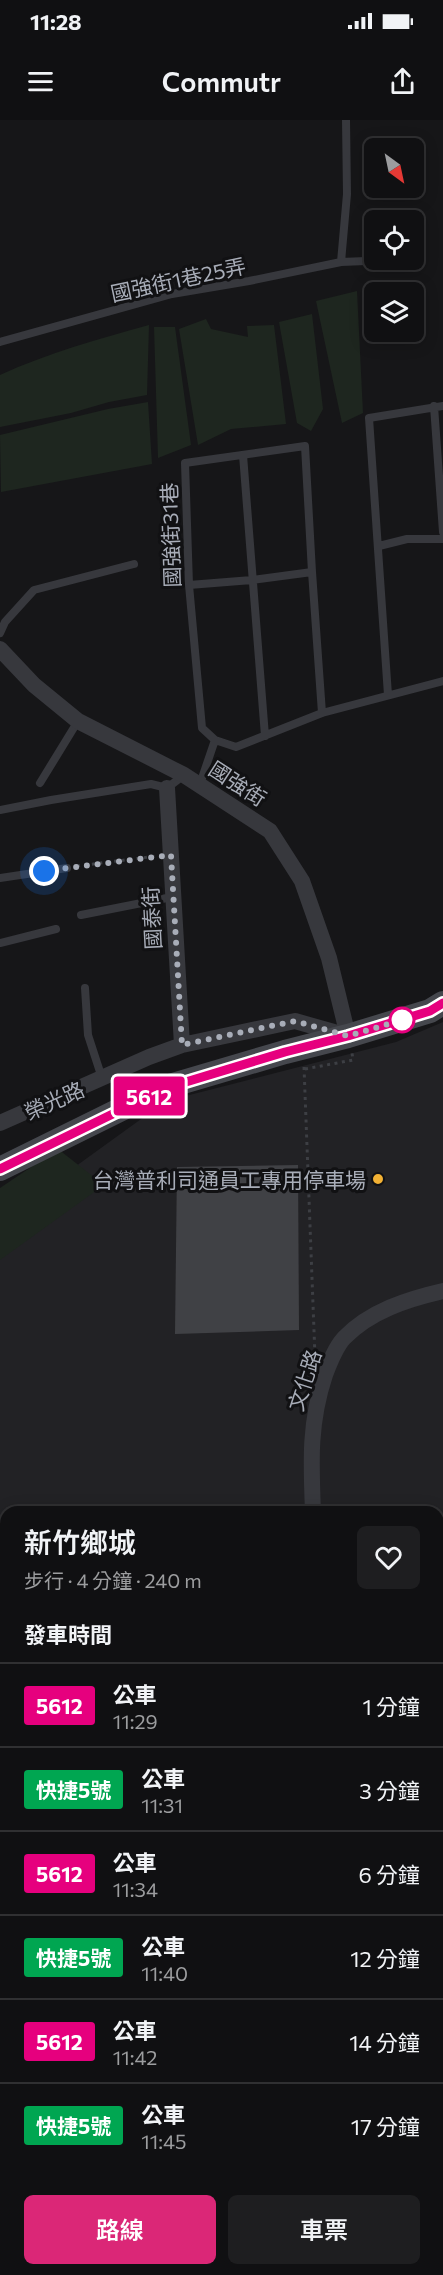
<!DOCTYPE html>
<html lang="zh-TW">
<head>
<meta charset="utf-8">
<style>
  body { margin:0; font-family:Commissioner,"Noto Sans TC",sans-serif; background:#1e1e20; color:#f1f3f6; height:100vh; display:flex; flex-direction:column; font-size:22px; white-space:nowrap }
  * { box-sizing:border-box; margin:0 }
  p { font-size:20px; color:#9c9d9f }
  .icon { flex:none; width:33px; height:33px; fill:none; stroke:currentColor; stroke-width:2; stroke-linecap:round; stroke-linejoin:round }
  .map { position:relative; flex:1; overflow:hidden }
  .details { position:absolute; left:0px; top:1386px; width:444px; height:770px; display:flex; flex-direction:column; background:#101012; border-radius:18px 18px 0 0; box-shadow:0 3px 15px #0003,0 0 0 2px #303032 }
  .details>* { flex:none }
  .badge { padding:0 12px; border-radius:4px; font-size:21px; line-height:39px }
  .needle { width:39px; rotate:147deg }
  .fabs { position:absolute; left:364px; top:18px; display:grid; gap:12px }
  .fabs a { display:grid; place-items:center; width:60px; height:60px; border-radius:9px; background:#101012; box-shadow:0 3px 15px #0003,0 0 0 2px #303032; font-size:30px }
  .you { position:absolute; width:30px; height:30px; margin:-15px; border:4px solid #fff; border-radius:50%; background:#1a73e8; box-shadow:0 0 0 9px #1a73e833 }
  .map>.badge { position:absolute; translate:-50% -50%; box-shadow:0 0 0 3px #fff }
  h2 { padding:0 24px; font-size:22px; line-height:54px }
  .round { display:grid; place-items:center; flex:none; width:63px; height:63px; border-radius:9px; background:#1e1e20 }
  .overview { display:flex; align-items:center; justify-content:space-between; height:102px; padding:0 24px }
  h1 { font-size:28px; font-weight:600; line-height:45px }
  .cta { display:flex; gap:12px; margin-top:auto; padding:12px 24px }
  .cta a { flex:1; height:69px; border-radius:9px; background:#db2777; color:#fff; font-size:24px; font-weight:600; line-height:69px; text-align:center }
  .cta a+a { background:#1e1e20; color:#f1f3f6 }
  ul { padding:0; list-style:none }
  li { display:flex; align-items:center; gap:18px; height:84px; padding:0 24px; border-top:2px solid #303032 }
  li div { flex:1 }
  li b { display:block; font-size:22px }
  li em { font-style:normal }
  li .badge { min-width:66px; font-weight:700; text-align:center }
  .status { display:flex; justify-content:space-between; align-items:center; height:42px; padding:0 30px; background:#101012; direction:ltr }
  .status svg { height:16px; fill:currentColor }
  header { display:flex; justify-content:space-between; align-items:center; height:78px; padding:0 24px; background:#101012; font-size:27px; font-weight:600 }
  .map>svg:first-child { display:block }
  .built { fill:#222225 }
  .green { fill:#1e261f }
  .building { fill:#404145 }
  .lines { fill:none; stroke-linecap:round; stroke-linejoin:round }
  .path { stroke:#3d3f44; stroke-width:3; stroke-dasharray:3 4.5; stroke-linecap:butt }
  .lane { stroke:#37383d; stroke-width:8 }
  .street { stroke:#37383d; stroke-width:16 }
  .secondary { stroke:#45474d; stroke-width:24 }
  .highway { stroke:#63666e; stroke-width:32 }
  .line-casing { stroke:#fff; stroke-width:14 }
  .line { stroke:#e6007e; stroke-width:9 }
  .walk { stroke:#a8adb8; stroke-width:6; stroke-dasharray:0 10.8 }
  .stop-dot { fill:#fff; stroke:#e6007e; stroke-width:3 }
  .poi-dot { fill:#f2b134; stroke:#111113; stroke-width:2 }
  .labels { text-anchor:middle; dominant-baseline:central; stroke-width:6; stroke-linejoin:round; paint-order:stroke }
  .street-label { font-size:21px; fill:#a8adb8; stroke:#111113 }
  .poi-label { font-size:21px; fill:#a8adb8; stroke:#111113; text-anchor:end }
</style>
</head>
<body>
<div class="status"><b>11:28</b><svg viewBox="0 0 49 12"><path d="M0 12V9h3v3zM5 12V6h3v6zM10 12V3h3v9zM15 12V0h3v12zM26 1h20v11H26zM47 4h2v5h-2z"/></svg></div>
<header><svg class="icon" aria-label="menu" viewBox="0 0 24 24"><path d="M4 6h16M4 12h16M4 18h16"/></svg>Commutr<svg class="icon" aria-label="share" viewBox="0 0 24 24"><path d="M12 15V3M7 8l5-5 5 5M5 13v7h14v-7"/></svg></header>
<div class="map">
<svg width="443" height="2155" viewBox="0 0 443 2155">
  <rect width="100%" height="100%" fill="#161618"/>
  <path class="built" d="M443 902V2155H55V2150H438V1392H6V1779L0 1754V1101L166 981 396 922Z"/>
  <path class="green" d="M357 171 363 293 342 303 316 181Z
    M312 194 323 289 311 311 297 303 279 202Z
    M206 199 211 209 248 217 247 206 274 205 286 304 231 309 198 325 179 209Z
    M149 205 147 275 109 282 71 293 0 307V255C48 233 98 219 149 205Z
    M154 207H175L191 325 158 338Z
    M148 282 152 344 1 372 0 315 108 289Z
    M58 1029 104 1065 0 1140V1068Z
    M0 1673 6 1699V1860L0 1835Z"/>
  <path class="building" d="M298 1045 299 1210 175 1214 177 1047Z"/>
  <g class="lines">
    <path class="path" d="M77 746 157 736
      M304 947 315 1237
      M305 949 353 940 352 933"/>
    <path class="lane" d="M341 142 347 74 346 0
      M0 222 172 174 249 161 341 142 366 141
      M434 286 443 412
      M243 335 265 616
      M379 426 407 419H443
      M189 465 252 460 312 452
      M0 513 5 502 34 470 134 444
      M388 575 369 298 443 286
      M322 593 312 452 305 326 185 343 189 465 202 608 215 620 236 627 322 593 443 561
      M40 663 78 601
      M200 664 215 620
      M0 690 51 680 151 664 167 668 184 655
      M0 758 67 748
      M81 795 172 777
      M0 823 56 809
      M85 868 88 915 102 958"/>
    <path class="street" d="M0 529 34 565 78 601 184 655 270 711 302 761 329 838 348 916 295 901 182 925 149 937 0 1003
      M167 668 182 925
      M313 1392C311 1342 309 1303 325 1255 330 1242 335 1228 344 1218 370 1191 408 1179 443 1171
      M438 1739H443
      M318 2150V2155"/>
    <path class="secondary" d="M0 1049 166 967 285 932 348 916 430 891 443 883"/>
    <path class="highway" d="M0 2075 6 2133"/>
  </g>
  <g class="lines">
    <defs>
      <path id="line" d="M0 1049 166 968 285 932 348 916 430 891 443 883"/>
    </defs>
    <use href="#line" class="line-casing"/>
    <use href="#line" class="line"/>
    <path class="walk" d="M44 751 171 735 182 925 295 901 348 916 402 900"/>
  </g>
  <circle class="stop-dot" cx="402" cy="900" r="12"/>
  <circle class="poi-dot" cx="378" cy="1059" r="6"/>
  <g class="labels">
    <g class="street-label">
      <text transform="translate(178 159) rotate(-12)">國強街1巷25弄</text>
      <text transform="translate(170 415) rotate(-92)">國強街31巷</text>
      <text transform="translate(238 663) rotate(33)">國強街</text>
      <text transform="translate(151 798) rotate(-93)">國泰街</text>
      <text transform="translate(54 980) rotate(-24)">榮光路</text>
      <text transform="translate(304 1260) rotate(-72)">文化路</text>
    </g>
    <g class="poi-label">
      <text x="366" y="1059">台灣普利司通員工專用停車場</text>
    </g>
  </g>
</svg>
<div class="fabs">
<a><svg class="needle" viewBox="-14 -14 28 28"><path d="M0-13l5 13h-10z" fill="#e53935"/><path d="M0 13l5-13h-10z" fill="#9c9d9f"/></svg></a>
<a><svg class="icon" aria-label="locate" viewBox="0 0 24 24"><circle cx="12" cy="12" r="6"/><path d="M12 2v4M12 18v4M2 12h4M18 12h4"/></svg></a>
<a><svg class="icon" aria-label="layers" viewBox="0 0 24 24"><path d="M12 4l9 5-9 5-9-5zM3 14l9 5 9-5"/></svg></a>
</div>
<div class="you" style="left:44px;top:751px"></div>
<b class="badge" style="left:149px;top:976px;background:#e6007e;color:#fff">5612</b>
<section class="details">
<div class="overview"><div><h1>新竹鄉城</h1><p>步行 · 4 分鐘 · 240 m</p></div><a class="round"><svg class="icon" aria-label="heart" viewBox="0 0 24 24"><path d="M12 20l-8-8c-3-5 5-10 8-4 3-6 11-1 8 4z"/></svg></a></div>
<h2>發車時間</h2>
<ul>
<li><span class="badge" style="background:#e6007e;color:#fff">5612</span><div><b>公車</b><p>11:29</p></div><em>1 分鐘</em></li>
<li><span class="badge" style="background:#00a651;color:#fff">快捷5號</span><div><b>公車</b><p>11:31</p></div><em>3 分鐘</em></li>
<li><span class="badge" style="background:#e6007e;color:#fff">5612</span><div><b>公車</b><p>11:34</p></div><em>6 分鐘</em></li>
<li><span class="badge" style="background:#00a651;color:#fff">快捷5號</span><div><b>公車</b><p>11:40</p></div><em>12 分鐘</em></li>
<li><span class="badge" style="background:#e6007e;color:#fff">5612</span><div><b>公車</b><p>11:42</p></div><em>14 分鐘</em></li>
<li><span class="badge" style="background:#00a651;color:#fff">快捷5號</span><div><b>公車</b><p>11:45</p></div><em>17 分鐘</em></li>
</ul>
<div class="cta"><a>路線</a><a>車票</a></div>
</section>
</div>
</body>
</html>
